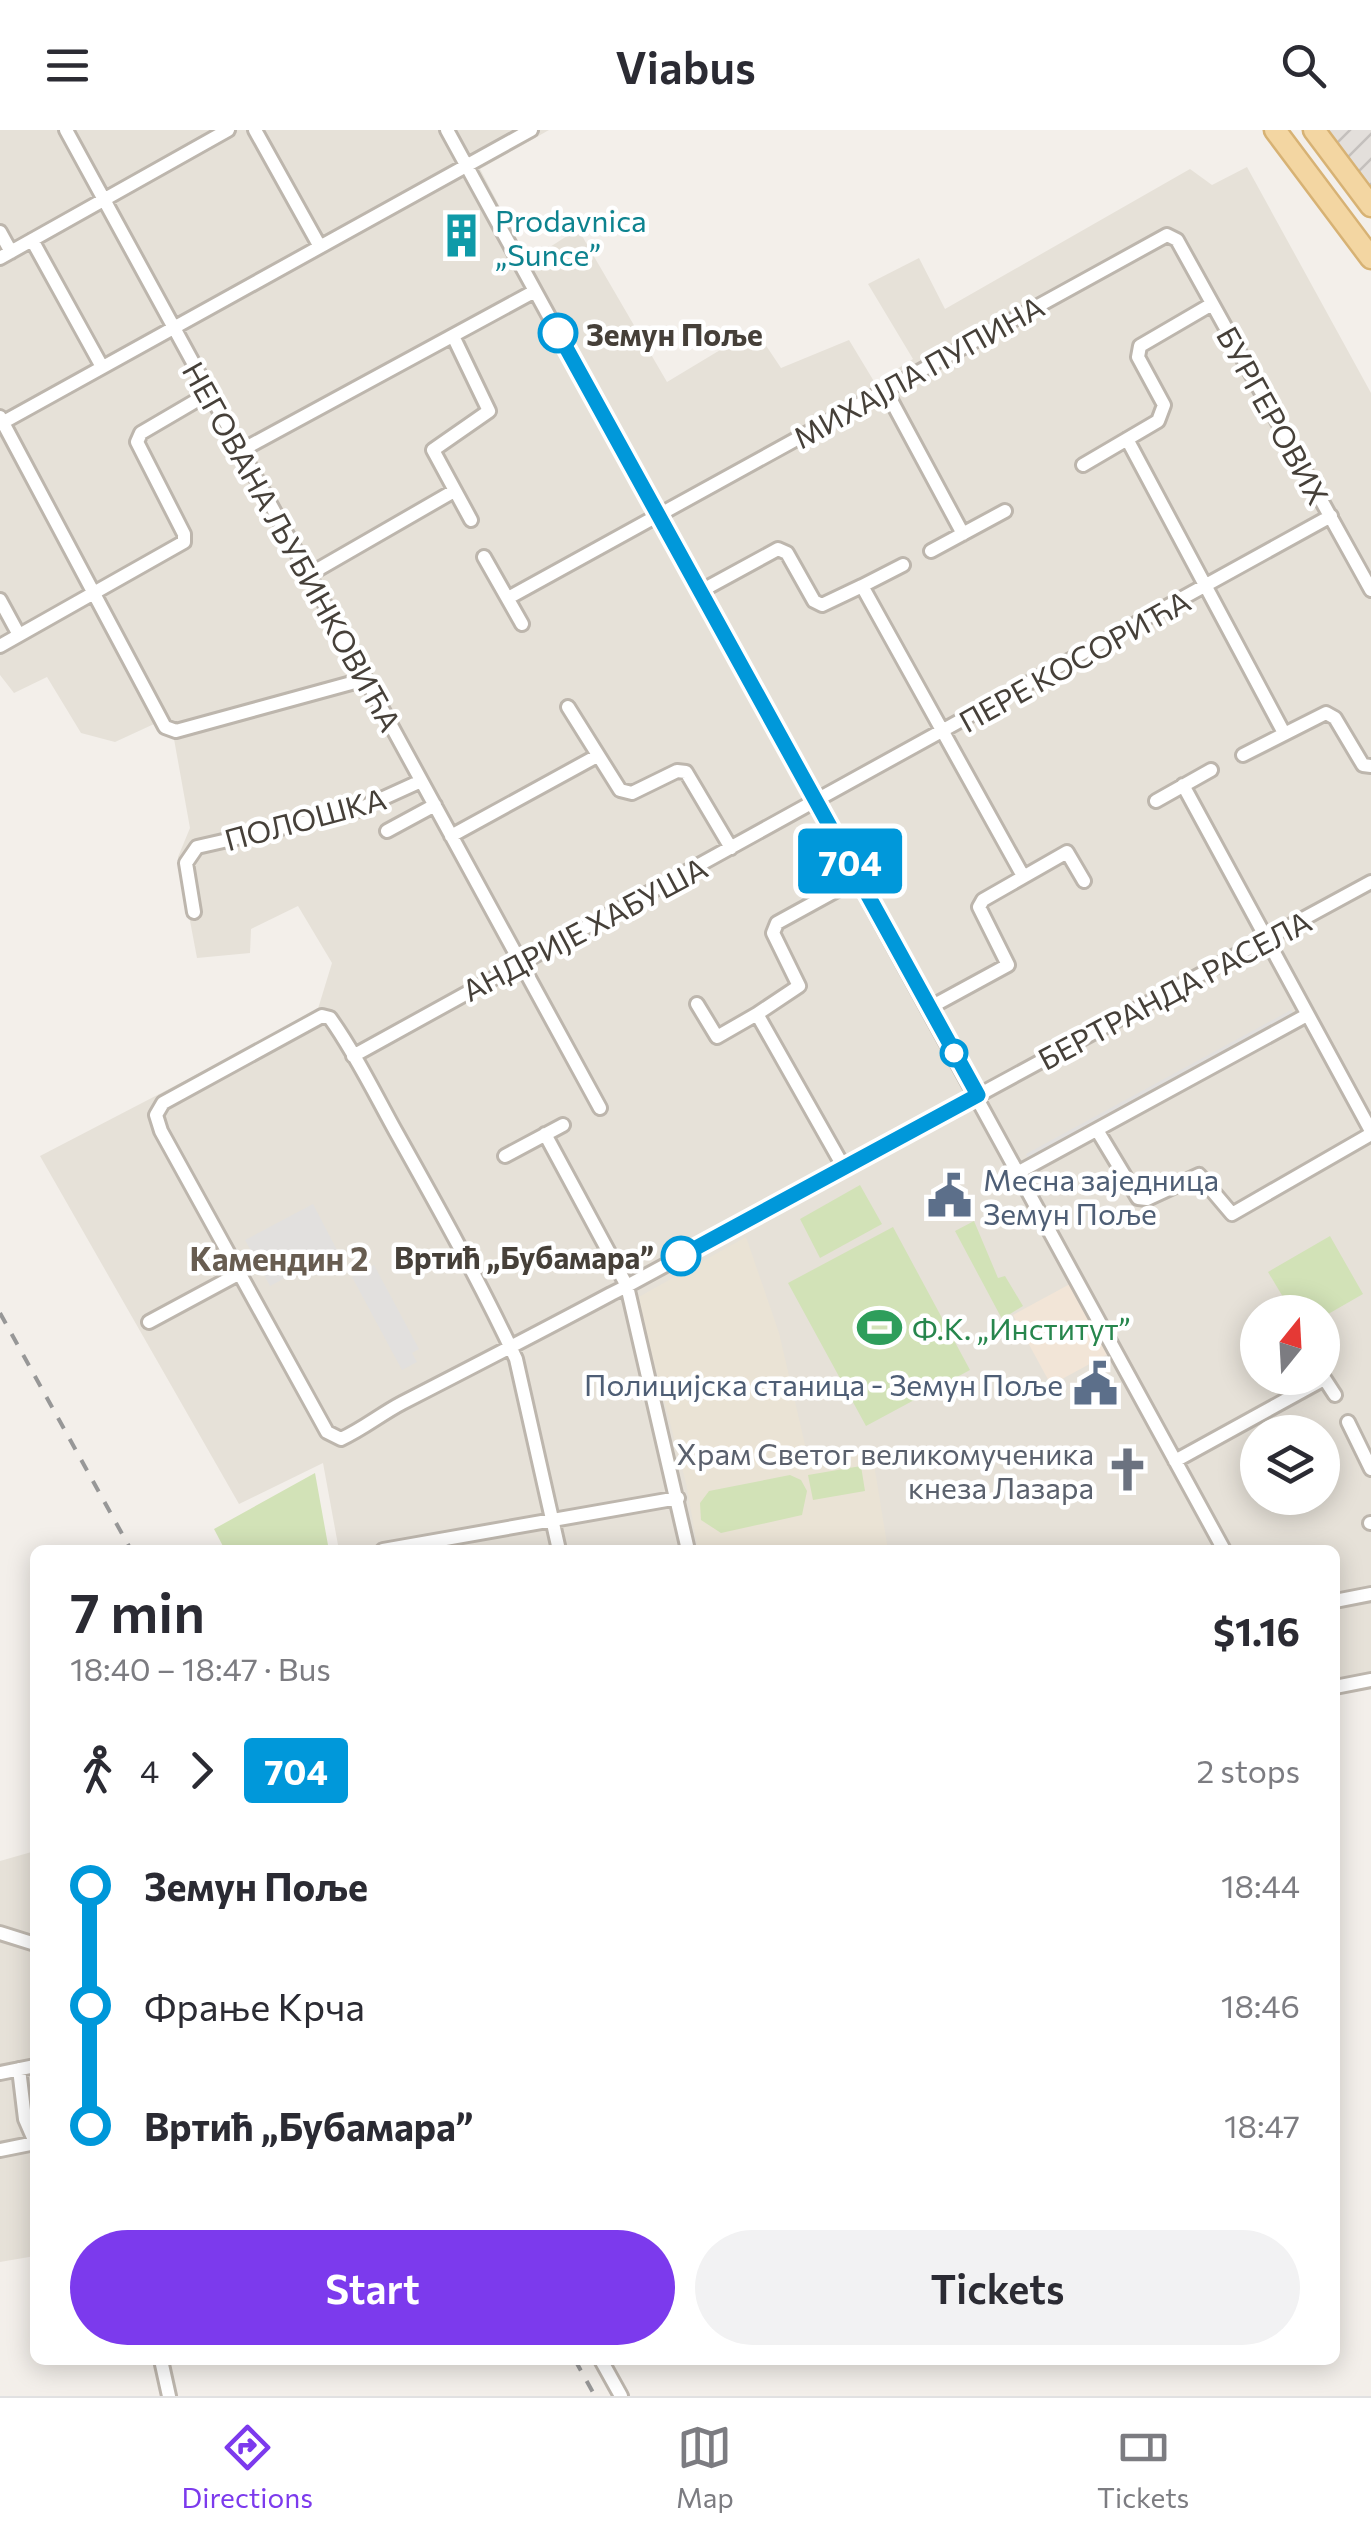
<!DOCTYPE html>
<html lang="en">
<head>
<meta charset="utf-8">
<style>
  body { margin:0; font-family:Commissioner,sans-serif; background:#f2f2f3; color:#2b2b33; height:100vh; display:flex; flex-direction:column; font-size:38px; white-space:nowrap }
  * { box-sizing:border-box; margin:0 }
  p { font-size:32px; color:#7c7c81 }
  .icon { flex:none; width:55px; height:55px; fill:none; stroke:currentColor; stroke-width:2; stroke-linecap:round; stroke-linejoin:round }
  .map { position:relative; flex:1; overflow:hidden }
  .sheet { position:absolute; left:30px; top:1415px; width:1310px; height:820px; display:flex; flex-direction:column; background:#fff; border-radius:15px; box-shadow:0 5px 25px #0003 }
  .sheet>* { flex:none }
  .badge { padding:0 20px; border-radius:8px; font-size:35px; line-height:65px }
  .needle { width:65px; rotate:18deg }
  .tools { position:absolute; left:1240px; top:1165px; display:grid; gap:20px }
  .tools a { display:grid; place-items:center; width:100px; height:100px; border-radius:50%; background:#fff; box-shadow:0 5px 25px #0003; font-size:50px }
  .map>.badge { position:absolute; translate:-50% -50%; box-shadow:0 0 0 5px #fff }
  .legs { display:flex; align-items:center; gap:15px; height:110px; padding:0 40px; font-size:32px }
  .legs p { margin-inline-start:auto }
  .overview { display:flex; align-items:center; justify-content:space-between; height:170px; padding:0 40px }
  h1 { font-size:55px; font-weight:600; line-height:75px }
  .primary-button { display:flex; gap:20px; margin-top:auto; padding:20px 40px }
  .primary-button a { flex:1; height:115px; border-radius:60px; background:#7c3aed; color:#fff; font-size:40px; font-weight:600; line-height:115px; text-align:center }
  .primary-button a+a { background:#f2f2f3; color:#2b2b33 }
  ul { padding:0 40px; list-style:none }
  li { display:flex; align-items:center; gap:35px; height:120px; font-size:38px }
  li i { display:grid; place-items:center; width:15px; height:100%; margin:0 12px; background:currentColor }
  li i::after { content:''; width:25px; height:25px; margin:-12px; border:8px solid; border-radius:50%; background:#fff }
  li p { margin-inline-start:auto }
  li:first-child i { background:linear-gradient(#0000 50%,currentColor 0) }
  li:last-child i { background:linear-gradient(currentColor 50%,#0000 0) }
  header { display:flex; justify-content:space-between; align-items:center; height:130px; padding:0 40px; background:#fff; font-size:45px; font-weight:600 }
  .menu { display:flex; justify-content:space-around; align-items:center; height:140px; border-top:2px solid #e1e1e2; background:#fff; font-size:28px; color:#7c7c81 }
  .menu a { display:grid; justify-items:center; gap:5px }
  .menu .active { color:#7c3aed }
  .map>svg:first-child { display:block }
  .residential { fill:#e6e1d8; fill-rule:evenodd }
  .commercial { fill:#f2e5d7 }
  .industrial { fill:url(#industrial-furrows) }
  .education { fill:#eae3d5 }
  .green { fill:#d2e2b7 }
  .parking { fill:#e2e0de }
  .lines { fill:none; stroke-linecap:round; stroke-linejoin:round }
  .minor-casing { stroke:#bdb6ad; stroke-width:18 }
  .primary-casing { stroke:#d7b274; stroke-width:25 }
  .minor { stroke:#fff; stroke-width:12 }
  .primary { stroke:#f3d6a2; stroke-width:20 }
  .rail { stroke:#979797; stroke-width:4; stroke-dasharray:12 12; stroke-linecap:butt }
  .line-1-casing { stroke:#fff; stroke-width:22 }
  .line-1 { stroke:#0098da; stroke-width:15 }
  .stop-1-dot { fill:#fff; stroke:#0098da; stroke-width:5 }
  .labels { text-anchor:middle; dominant-baseline:central; stroke-width:9; stroke-linejoin:round; paint-order:stroke }
  .culture-label { font-size:30px; fill:#0d838f; stroke:#fff; text-anchor:start }
  .stop-label { font-size:30px; font-weight:bold; fill:#464039; stroke:#fff; text-anchor:start }
  .street-label { font-size:30px; fill:#464039; stroke:#fff }
  .service-label { font-size:30px; fill:#4e5e75; stroke:#fff; text-anchor:start }
  .leisure-label { font-size:30px; fill:#27864d; stroke:#fff; text-anchor:start }
  .worship-label { font-size:30px; fill:#5b616d; stroke:#fff; text-anchor:end }
  .neighbourhood-label { font-size:32px; font-weight:bold; fill:#685d51; stroke:#fff }
</style>
</head>
<body>
<header><svg class="icon" aria-label="menu" viewBox="0 0 24 24"><path d="M4 6h16M4 12h16M4 18h16"/></svg>Viabus<svg class="icon" aria-label="search" viewBox="0 0 24 24"><circle cx="10" cy="10" r="6"/><path d="M15 15l6 6"/></svg></header>
<div class="map">
<svg width="1371" height="2266" viewBox="0 0 1371 2266">
  <defs>
    <pattern id="industrial-furrows" width="10" height="10" patternUnits="userSpaceOnUse" patternTransform="scale(2.5)"><rect width="10" height="10" fill="#e3dfdb"/><path d="M-1 1l2-2M0 10L10 0M9 11l2-2" fill="none" stroke="#c4c0bd"/></pattern>
  </defs>
  <rect width="100%" height="100%" fill="#f3efea"/>
  <path class="residential" d="M0 0H549L480 39 528 131 578 99 667 252 755 199 781 238 849 210 875 253 913 229 868 154 919 128 945 179 1190 39 1212 55 1247 37 1371 263V1558L1335 1565V1420H331L338 1415 323 1333 239 1374 40 1026 317 882 332 833 298 776 251 799 250 823 197 828 178 727 190 698 174 609 154 594 115 612 81 603 47 547 14 563 0 545ZM1258 1182H1322V1248H1258ZM1258 1302H1322V1368H1258Z
    M35 1721V2126L0 2132V1731Z"/>
  <path class="commercial" d="M1070 1154 1108 1224 1051 1255 1013 1185Z"/>
  <path class="industrial" d="M1324 0H1371V62Z"/>
  <path class="education" d="M746 1107 779 1203 809 1332 872 1322 888 1420H698L686 1353 637 1168Z"/>
  <path class="green" d="M860 1055 882 1094 820 1128 800 1089Z
    M974 1091 998 1148 1005 1146 1023 1176 1002 1189 955 1101Z
    M893 1097 970 1240 866 1296 788 1153Z
    M1330 1106 1363 1164 1323 1187 1322 1182H1292L1268 1142Z
    M861 1336 865 1361 813 1370 808 1345Z
    M315 1343 328 1415 300 1420H225L214 1399Z
    M790 1345 801 1350 807 1361 802 1385 721 1403 701 1390 700 1373 709 1361Z"/>
  <path class="parking" d="M1291 880 1298 890 1032 1036 1026 1024Z
    M313 1074 337 1120 270 1156 245 1110Z
    M374 1135 419 1219 412 1223 417 1232 402 1240 352 1147Z"/>
  <g class="lines">
    <defs>
      <path id="minor" d="M66 0 600 978
        M255 0 319 115
        M447 0 1224 1420
        M0 102 11 122
        M32 110 101 235
        M0 128 228 0
        M453 206 489 281 433 320 471 390
        M885 259 963 404
        M0 287 165 597 176 601 366 549
        M0 294 531 0
        M1127 309 1284 603
        M242 320 535 161
        M1083 335 1158 291 1164 275 1138 227 1140 216 1212 174
        M931 421 1005 381
        M484 427 522 494
        M310 444 454 361
        M862 456 903 435
        M701 461 778 419 787 423 814 471 822 475 862 456 1023 746
        M508 468 1167 105 1177 110 1371 460
        M0 470 19 505
        M0 516 184 412V404L137 312 141 303 211 262
        M568 577 620 660 632 663 677 641 686 642 731 718
        M1243 625 1326 583 1335 588 1363 635 1371 636
        M1183 655 1371 1001
        M1156 671 1211 640
        M387 701 435 675
        M451 706 597 626
        M194 782 186 733 197 717 355 681 421 651
        M697 874 717 907 757 884
        M929 878 1008 835 979 777 983 770 1067 722 1084 751
        M353 926 1331 386
        M1097 1000 1138 1068 1147 1069 1199 1045 1232 1084 1371 1004
        M545 1004 627 1156 688 1420
        M505 1026 563 995
        M843 1036 757 884 799 856 773 803 777 793 859 748
        M1019 1042 1307 885
        M149 1192 240 1143
        M1322 1245 1335 1265
        M1348 1292 1371 1339
        M1175 1331 1324 1249
        M1370 1393H1371
        M383 1420 678 1368
        M559 1420 516 1229C480 1152 438 1077 396 1002 375 964 355 923 330 888L322 886 163 973 156 985 161 1001 327 1302 341 1309C363 1299 381 1284 402 1273 472 1237 542 1201 611 1164L627 1156 1371 752
        M1335 1471 1371 1464
        M1335 1557 1371 1550
        M0 1803 35 1814
        M19 1939 25 1989 35 2012
        M0 1943 35 1936
        M0 2020 35 2013
        M161 2230 169 2266
        M601 2230 621 2266"/>
      <path id="primary" d="M1275 0 1371 128
        M1314 0 1371 76"/>
    </defs>
    <use href="#minor" class="minor-casing"/>
    <use href="#primary" class="primary-casing"/>
    <use href="#minor" class="minor"/>
    <use href="#primary" class="primary"/>
    <path class="rail" d="M0 1183 131 1420
      M575 2230 595 2266"/>
  </g>
  <g class="lines">
    <defs>
      <path id="line-1" d="M558 203 978 965 681 1126"/>
    </defs>
    <use href="#line-1" class="line-1-casing"/>
    <use href="#line-1" class="line-1"/>
  </g>
  <defs>
    <symbol id="building-bare" viewBox="-9 -9 18 18"><path d="M-4-6H4V6H1V3H-1V6H-4ZM-2.5-4.3h1.7v1.8h-1.7ZM.8-4.3h1.7v1.8H.8ZM-2.5-1h1.7V.8h-1.7ZM.8-1h1.7V.8H.8Z" fill="#0f9aa8" stroke="#fff" stroke-width="2.5" paint-order="stroke"/></symbol>
    <symbol id="civic-bare" viewBox="-9 -9 18 18"><path d="M-.6-6.5H3V-4.5H.6V-3L4-1V1h2V6H-6V1h2V-1L-.6-3ZM-1.2 2.5V6h2.4V2.5Z" fill="#5c6f8a" stroke="#fff" stroke-width="2.5" paint-order="stroke"/></symbol>
    <symbol id="stadium-bare" viewBox="-9 -9 18 18"><path d="M0-5a6.5 5 0 1 0 0 10a6.5 5 0 1 0 0-10ZM-3.5-1.8h7v3.6h-7Z" fill="#2e9e5b" stroke="#fff" stroke-width="2.5" paint-order="stroke"/></symbol>
    <symbol id="church-bare" viewBox="-9 -9 18 18"><path d="M-1.2-6h2.4v3.5h3.3v2.4h-3.3V6h-2.4V-.1h-3.3v-2.4h3.3Z" fill="#6b7280" stroke="#fff" stroke-width="2.5" paint-order="stroke"/></symbol>
  </defs>
  <g fill-rule="evenodd">
    <use href="#building-bare" x="430" y="74" width="63" height="63"/>
    <use href="#civic-bare" x="918" y="1034" width="63" height="63"/>
    <use href="#stadium-bare" x="848" y="1166" width="63" height="63"/>
    <use href="#civic-bare" x="1064" y="1222" width="63" height="63"/>
    <use href="#church-bare" x="1096" y="1308" width="63" height="63"/>
  </g>
  <g class="stop-1-dot">
    <circle cx="558" cy="203" r="18"/>
    <circle cx="954" cy="923" r="12"/>
    <circle cx="681" cy="1126" r="18"/>
  </g>
  <g class="labels">
    <g class="culture-label">
      <text x="495" y="89">Prodavnica<tspan x="495" dy="34">„Sunce”</tspan></text>
    </g>
    <g class="stop-label">
      <text x="586" y="203">Земун Поље</text>
      <text x="654" y="1126" text-anchor="end">Вртић „Бубамара”</text>
    </g>
    <g class="street-label">
      <text transform="translate(918 241) rotate(-29)">МИХАЈЛА ПУПИНА</text>
      <text transform="translate(1274 285) rotate(61)">БУРГЕРОВИХ</text>
      <text transform="translate(293 416) rotate(61)">НЕГОВАНА ЉУБИНКОВИЋА</text>
      <text transform="translate(1074 530) rotate(-29)">ПЕРЕ КОСОРИЋА</text>
      <text transform="translate(305 688) rotate(-15)">ПОЛОШКА</text>
      <text transform="translate(584 798) rotate(-28)">АНДРИЈЕ ХАБУША</text>
      <text transform="translate(1174 859) rotate(-28)">БЕРТРАНДА РАСЕЛА</text>
    </g>
    <g class="service-label">
      <text x="983" y="1048">Месна заједница<tspan x="983" dy="34">Земун Поље</tspan></text>
      <text x="1063" y="1253" text-anchor="end">Полицијска станица - Земун Поље</text>
    </g>
    <g class="leisure-label">
      <text x="912" y="1197">Ф.К. „Институт”</text>
    </g>
    <g class="worship-label">
      <text x="1094" y="1322">Храм Светог великомученика<tspan x="1094" dy="34">кнеза Лазара</tspan></text>
    </g>
    <g class="neighbourhood-label">
      <text x="279" y="1128">Камендин 2</text>
    </g>
  </g>
</svg>
<div class="tools">
<a><svg class="needle" viewBox="-14 -14 28 28"><path d="M0-13l5 13h-10z" fill="#e53935"/><path d="M0 13l5-13h-10z" fill="#7c7c81"/></svg></a>
<a><svg class="icon" aria-label="layers" viewBox="0 0 24 24"><path d="M12 4l9 5-9 5-9-5zM3 14l9 5 9-5"/></svg></a>
</div>
<b class="badge" style="left:850px;top:731px;background:#0098da;color:#fff">704</b>
<section class="sheet">
<div class="overview"><div><h1>7 min</h1><p>18:40 – 18:47 · Bus</p></div><b>$1.16</b></div>
<div class="legs"><svg class="icon" aria-label="walk" viewBox="0 0 24 24"><circle cx="13" cy="4" r="2"/><path d="M13 8l-2 6 4 7M11 14l-3 7M7 12l3-4h3l4 4"/></svg>4<svg class="icon" aria-label="forward" viewBox="0 0 24 24"><path d="M9 5l7 7-7 7"/></svg><b class="badge" style="background:#0098da;color:#fff">704</b><p>2 stops</p></div>
<ul>
<li><i style="color:#0098da"></i><b>Земун Поље</b><p>18:44</p></li>
<li><i style="color:#0098da"></i><span>Фрање Крча</span><p>18:46</p></li>
<li><i style="color:#0098da"></i><b>Вртић „Бубамара”</b><p>18:47</p></li>
</ul>
<div class="primary-button"><a>Start</a><a>Tickets</a></div>
</section>
</div>
<nav class="menu">
<a class="active"><svg class="icon" aria-label="directions" viewBox="0 0 24 24"><path d="M12 3l9 9-9 9-9-9zM9 14v-3h6M13 9l2 2-2 2"/></svg>Directions</a>
<a><svg class="icon" aria-label="map" viewBox="0 0 24 24"><path d="M3 6l6-2 6 2 6-2v14l-6 2-6-2-6 2zM9 4v14M15 6v14"/></svg>Map</a>
<a><svg class="icon" aria-label="tickets" viewBox="0 0 24 24"><path d="M3 7h18v10H3zM15 7v10"/></svg>Tickets</a>
</nav>
</body>
</html>
